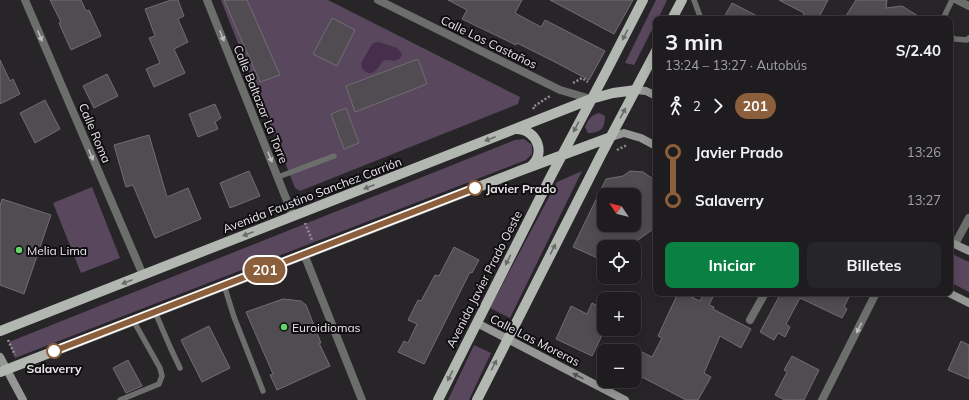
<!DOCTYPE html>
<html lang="es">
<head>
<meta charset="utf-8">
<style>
  body { margin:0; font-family:Mulish,sans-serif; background:#262528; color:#f1f3f6; height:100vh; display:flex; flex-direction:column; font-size:15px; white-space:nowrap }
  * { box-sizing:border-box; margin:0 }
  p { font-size:13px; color:#a1a1a4 }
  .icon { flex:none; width:22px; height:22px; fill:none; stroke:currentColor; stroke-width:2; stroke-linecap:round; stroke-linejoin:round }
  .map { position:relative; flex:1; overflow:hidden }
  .drawer { position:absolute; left:653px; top:16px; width:300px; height:280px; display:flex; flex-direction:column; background:#1e1c1f; border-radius:8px; box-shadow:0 2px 10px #0003,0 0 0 1px #3c3a3d }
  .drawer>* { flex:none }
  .badge { padding:0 8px; border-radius:13px; font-size:14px; line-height:26px }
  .needle { width:26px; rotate:305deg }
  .tools { position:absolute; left:597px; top:188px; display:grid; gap:8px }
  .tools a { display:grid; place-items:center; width:44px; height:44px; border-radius:8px; background:#1e1c1f; box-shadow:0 2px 10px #0003,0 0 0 1px #3c3a3d; font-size:20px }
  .map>.badge { position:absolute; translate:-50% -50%; box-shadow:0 0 0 2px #fff }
  .legs { display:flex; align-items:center; gap:6px; height:44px; padding:0 12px; font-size:13px }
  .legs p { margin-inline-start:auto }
  .overview { display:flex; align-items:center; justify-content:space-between; height:68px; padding:0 12px }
  h1 { font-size:22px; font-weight:700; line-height:30px }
  .action { display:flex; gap:8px; margin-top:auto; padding:8px 12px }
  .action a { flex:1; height:46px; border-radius:8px; background:#0b8043; color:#fff; font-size:16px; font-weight:700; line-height:46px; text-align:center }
  .action a+a { background:#262528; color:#f1f3f6 }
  ul { padding:0 12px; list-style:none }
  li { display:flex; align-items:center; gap:14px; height:48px; font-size:15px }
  li i { display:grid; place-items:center; width:6px; height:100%; margin:0 5px; background:currentColor }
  li i::after { content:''; width:10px; height:10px; margin:-5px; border:3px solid; border-radius:50%; background:#1e1c1f }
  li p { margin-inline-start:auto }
  li:first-child i { background:linear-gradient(#0000 50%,currentColor 0) }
  li:last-child i { background:linear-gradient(currentColor 50%,#0000 0) }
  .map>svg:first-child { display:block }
  .green { fill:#59475e }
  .water { fill:#472e4d }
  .building { fill:#504c52; stroke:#716d73; fill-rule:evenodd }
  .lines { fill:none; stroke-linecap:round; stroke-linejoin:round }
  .path { stroke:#908e91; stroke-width:2.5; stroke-dasharray:2 2; stroke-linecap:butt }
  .lane { stroke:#6c6e6c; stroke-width:5.5 }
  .street { stroke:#6c6e6c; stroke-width:8 }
  .secondary { stroke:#949793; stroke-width:8 }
  .primary { stroke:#b2b7b2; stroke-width:10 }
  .oneway { fill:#696b6a }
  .oneway2 { fill:#bcbbbd }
  .oneway3 { fill:#525252 }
  .line-1-casing { stroke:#fff; stroke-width:9 }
  .line-1 { stroke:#8b5e3c; stroke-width:6 }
  .stop-1-dot { fill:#fff; stroke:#8b5e3c; stroke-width:2 }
  .poi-dot { fill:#63d468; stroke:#100e11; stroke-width:1.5 }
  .labels { text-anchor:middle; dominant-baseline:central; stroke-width:4; stroke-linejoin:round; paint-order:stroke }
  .street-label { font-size:12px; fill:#e7e5e8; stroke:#100e11 }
  .stop-label { font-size:12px; font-weight:bold; fill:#e7e5e8; stroke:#100e11; text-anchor:start }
  .poi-label { font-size:12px; fill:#e7e5e8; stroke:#100e11; text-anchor:start }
</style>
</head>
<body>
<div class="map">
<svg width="969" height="400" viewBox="0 0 969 400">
  <rect width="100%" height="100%" fill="#282529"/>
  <path class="green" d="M221 0H328L520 97 518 104 300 191 295 188Z
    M656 0H667L658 19H656V22L634 65 625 63Z
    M599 113 605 116C605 128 601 133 588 133L585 127C588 120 591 115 599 113Z
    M524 139 532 145V154L526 160 15 358 9 342 515 140Z
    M582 171 510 318 490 308 557 182Z
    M92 187 120 258 81 273 53 203Z
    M950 253 969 262V292L950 282Z
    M474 345 491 353 469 400H448Z"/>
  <path class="water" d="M379 42 397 48 400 51 402 55C398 63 391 60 384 60 379 65 375 77 366 72 362 70 362 67 361 63L372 44 374 43Z"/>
  <path class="building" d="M50 0H81L86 11 89 10 101 36 71 50 59 23 61 22Z
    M171 0H178L184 16 178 19 188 42 174 49 185 73 154 87 146 69 160 63 149 38 155 36 145 9Z
    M224 0H247L280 75 260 82Z
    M448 0H522L515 13 541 27 545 20 605 51 589 80 555 62 517 43 516 45 462 19 467 10Z
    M550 0H633L614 34Z
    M779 0H828L818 19H801L804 13Z
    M856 0H887L886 8 902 6 923 19H844Z
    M732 3 763 19H723Z
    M332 18 355 30 337 66 313 54Z
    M418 59 427 84 355 112 346 86Z
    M0 60 10 81 13 79 20 94 0 104Z
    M107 74 118 96 94 108 83 86Z
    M45 100 60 129 35 143 20 113Z
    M215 104 221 118 215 122 218 129 198 137 189 114Z
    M346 108 359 143 344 149 331 114Z
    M149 135 167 197 188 188 201 219 155 238 133 185 126 187 114 145Z
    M249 171 260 196 230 208 220 183Z
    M630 171 643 172 656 181V227L628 247H604V261L573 247 606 179 623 176ZM604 195H634V225H604Z
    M2 199 51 215 24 294 0 285V206Z
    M454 247 479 260 472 273 470 272 424 364 398 352 404 341 408 343 417 324 408 320 418 300 421 301 435 275 439 276Z
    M678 293H683L700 301 704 293H715L709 305 714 307 713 309 751 329 741 348 720 336 704 373 711 377 698 400H686L667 390 634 373V348L652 357 662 338 658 336Z
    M781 293H851L844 307 847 309 842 318 800 298 786 324 790 327 785 337 778 333 774 340 760 332Z
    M283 299 301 301 306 305 321 343H319L330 366 277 390 270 375 273 374 246 312Z
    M592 303 604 309V331L592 356 556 339 571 306 587 314Z
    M209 326 230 368 202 382 181 340Z
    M961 341 969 345V379L948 370Z
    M792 356 819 370 804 400H785L775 395 787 372 784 370Z
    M128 360 142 386 126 393 113 368Z"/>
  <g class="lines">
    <path class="path" d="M573 83 582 78 588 82
      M534 109 533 107 550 96
      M617 150 627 145
      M305 223 312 240
      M8 340 15 355"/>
    <path class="lane" d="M694 0 701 19
      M943 19 952 0
      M950 36 955 39 967 40 969 38
      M278 177 334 156
      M224 285 234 317 263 391
      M155 312 171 349 180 368
      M120 400 159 384 162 376 160 368 133 320"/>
    <path class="street" d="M25 0 143 275
      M207 0 293 216
      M378 0 560 90 591 99
      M957 0 969 6
      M955 244 969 218
      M304 254 362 400
      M750 320 765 293
      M822 400 876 293"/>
    <path class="secondary" d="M636 90 646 91 656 96
      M611 137 624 133 641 138 656 146
      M950 242 969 251
      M949 293 969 303
      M477 323 625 400
      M0 357 23 400"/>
    <path class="primary" d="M672 19 682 0
      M516 129C537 129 547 154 530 167
      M0 331 591 99 613 93 636 90
      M0 372 522 170 611 137
      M438 400 551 176 606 72 643 0
      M477 400 600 157 656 51"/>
  </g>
  <defs><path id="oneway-solid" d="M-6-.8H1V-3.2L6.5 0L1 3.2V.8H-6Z"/></defs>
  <g class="oneway">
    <use href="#oneway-solid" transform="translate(625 35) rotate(117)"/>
    <use href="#oneway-solid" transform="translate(623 113) rotate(-62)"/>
    <use href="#oneway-solid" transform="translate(576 127) rotate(118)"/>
    <use href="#oneway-solid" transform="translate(490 139) rotate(159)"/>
    <use href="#oneway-solid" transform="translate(369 187) rotate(159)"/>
    <use href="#oneway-solid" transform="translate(248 234) rotate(159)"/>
    <use href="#oneway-solid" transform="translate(553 249) rotate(-63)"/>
    <use href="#oneway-solid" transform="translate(508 260) rotate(117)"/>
    <use href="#oneway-solid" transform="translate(127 282) rotate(159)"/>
    <use href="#oneway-solid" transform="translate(494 365) rotate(-63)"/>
    <use href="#oneway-solid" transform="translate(450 376) rotate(117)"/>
  </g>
  <g class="oneway2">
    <use href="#oneway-solid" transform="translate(40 36) rotate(67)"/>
    <use href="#oneway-solid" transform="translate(222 36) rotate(68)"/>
    <use href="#oneway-solid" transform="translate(91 155) rotate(67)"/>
    <use href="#oneway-solid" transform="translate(270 157) rotate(68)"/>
    <use href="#oneway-solid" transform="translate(859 328) rotate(117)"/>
  </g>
  <use class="oneway3" href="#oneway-solid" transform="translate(578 376) rotate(-153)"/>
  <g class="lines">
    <defs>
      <path id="line-1" d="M54 351 475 188"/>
    </defs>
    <use href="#line-1" class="line-1-casing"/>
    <use href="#line-1" class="line-1"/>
  </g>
  <g class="stop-1-dot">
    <circle cx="475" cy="188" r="7"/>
    <circle cx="54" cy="351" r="7"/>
  </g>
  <g class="poi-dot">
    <circle cx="19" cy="250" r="4"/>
    <circle cx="284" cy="327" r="4"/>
  </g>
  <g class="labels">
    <g class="street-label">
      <text transform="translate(489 42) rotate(26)">Calle Los Castaños</text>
      <text transform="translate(261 104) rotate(68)">Calle Baltazar La Torre</text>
      <text transform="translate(95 133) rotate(67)">Calle Roma</text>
      <text transform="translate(312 195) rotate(-21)">Avenida Faustino Sanchez Carrión</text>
      <text transform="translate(484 279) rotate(-63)">Avenida Javier Prado Oeste</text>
      <text transform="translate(535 340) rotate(27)">Calle Las Moreras</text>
    </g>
    <g class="stop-label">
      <text x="486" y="188">Javier Prado</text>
      <text x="54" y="368" text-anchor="middle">Salaverry</text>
    </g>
    <g class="poi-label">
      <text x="27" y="250">Melia Lima</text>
      <text x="292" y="327">Euroidiomas</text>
    </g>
  </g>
</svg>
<div class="tools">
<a><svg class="needle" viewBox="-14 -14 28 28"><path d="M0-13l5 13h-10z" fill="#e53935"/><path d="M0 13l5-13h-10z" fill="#a1a1a4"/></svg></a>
<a><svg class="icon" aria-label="locate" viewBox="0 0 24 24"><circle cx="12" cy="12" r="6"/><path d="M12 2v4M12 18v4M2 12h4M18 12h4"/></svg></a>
<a>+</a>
<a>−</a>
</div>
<b class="badge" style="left:265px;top:270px;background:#8b5e3c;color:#fff">201</b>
<section class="drawer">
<div class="overview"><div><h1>3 min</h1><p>13:24 – 13:27 · Autobús</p></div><b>S/2.40</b></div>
<div class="legs"><svg class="icon" aria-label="walk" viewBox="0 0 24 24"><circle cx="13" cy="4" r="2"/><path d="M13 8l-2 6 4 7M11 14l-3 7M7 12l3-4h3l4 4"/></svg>2<svg class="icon" aria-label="forward" viewBox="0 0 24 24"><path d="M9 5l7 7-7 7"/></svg><b class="badge" style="background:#8b5e3c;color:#fff">201</b></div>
<ul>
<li><i style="color:#8b5e3c"></i><b>Javier Prado</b><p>13:26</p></li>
<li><i style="color:#8b5e3c"></i><b>Salaverry</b><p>13:27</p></li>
</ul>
<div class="action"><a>Iniciar</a><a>Billetes</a></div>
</section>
</div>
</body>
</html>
